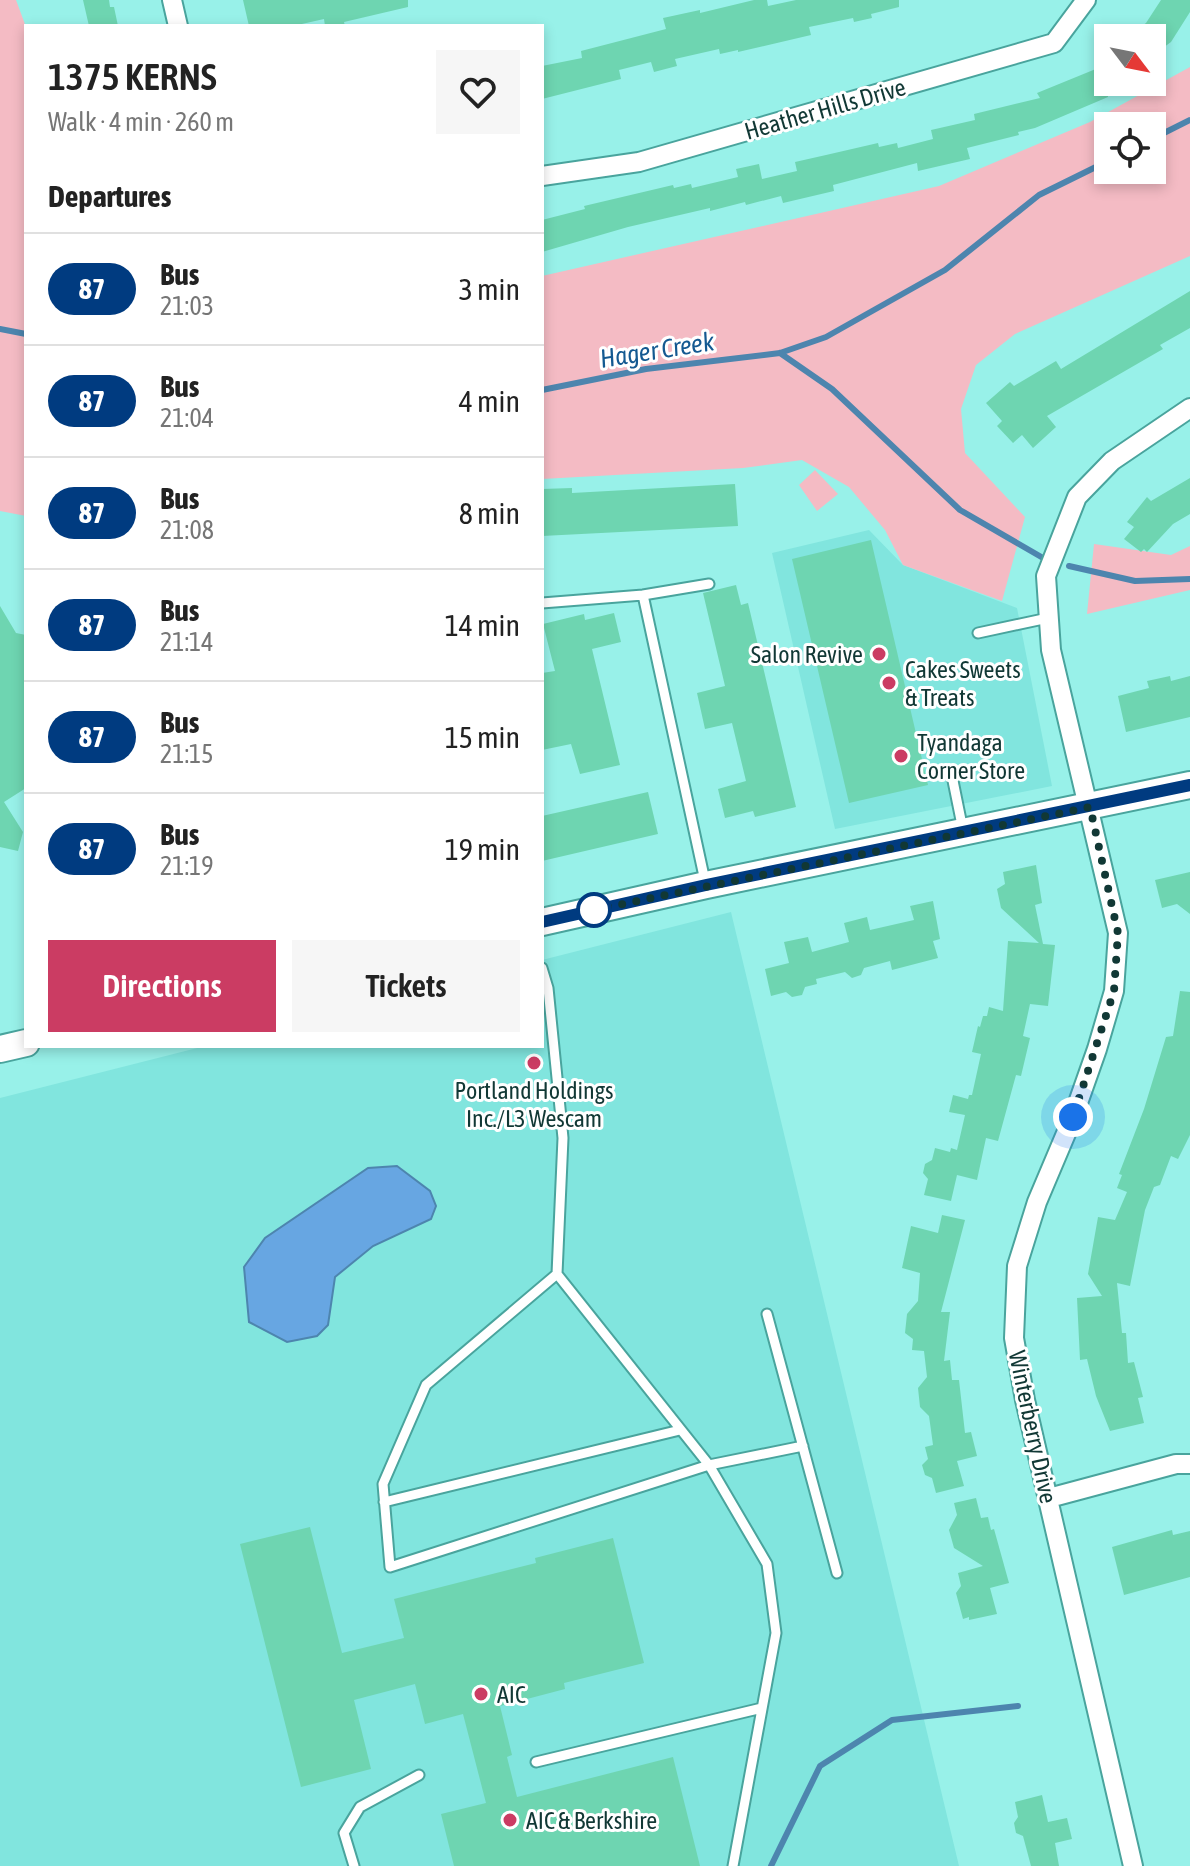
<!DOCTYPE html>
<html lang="en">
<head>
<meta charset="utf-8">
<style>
  body { margin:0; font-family:"Asap Condensed",sans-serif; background:#f6f6f6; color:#222; height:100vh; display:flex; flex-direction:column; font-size:30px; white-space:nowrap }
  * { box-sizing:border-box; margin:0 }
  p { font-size:26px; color:#767676 }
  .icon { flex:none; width:44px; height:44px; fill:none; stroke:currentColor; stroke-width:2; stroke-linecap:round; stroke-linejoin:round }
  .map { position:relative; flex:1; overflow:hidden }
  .panel { position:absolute; left:24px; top:24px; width:520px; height:1024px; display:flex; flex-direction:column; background:#fff; border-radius:0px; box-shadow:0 4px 12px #0003 }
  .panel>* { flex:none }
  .badge { padding:0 16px; border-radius:26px; font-size:28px; line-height:52px }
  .needle { width:52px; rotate:122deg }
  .fabs { position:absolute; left:1094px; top:24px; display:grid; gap:16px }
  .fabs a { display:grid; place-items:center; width:72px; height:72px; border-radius:0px; background:#fff; box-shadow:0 4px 12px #0003; font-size:40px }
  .you { position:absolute; width:40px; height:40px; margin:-20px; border:6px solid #fff; border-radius:50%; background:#1a73e8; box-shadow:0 0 0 12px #1a73e833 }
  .map>.badge { position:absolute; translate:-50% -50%; box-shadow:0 0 0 4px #fff }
  h2 { padding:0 24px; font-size:30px; line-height:72px }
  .round { display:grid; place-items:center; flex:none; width:84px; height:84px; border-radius:0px; background:#f6f6f6 }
  .overview { display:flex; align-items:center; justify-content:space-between; height:136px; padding:0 24px }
  h1 { font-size:38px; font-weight:600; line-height:60px }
  .button { display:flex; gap:16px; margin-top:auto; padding:16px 24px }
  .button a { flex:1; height:92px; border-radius:0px; background:#cb3c63; color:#fff; font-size:32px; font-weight:600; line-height:92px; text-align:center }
  .button a+a { background:#f6f6f6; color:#222 }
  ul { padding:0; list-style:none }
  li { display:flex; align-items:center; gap:24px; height:112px; padding:0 24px; border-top:2px solid #e0e0e0 }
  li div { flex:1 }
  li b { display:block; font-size:30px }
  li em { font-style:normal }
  li .badge { min-width:88px; font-weight:700; text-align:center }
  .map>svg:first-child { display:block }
  .built { fill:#81e5de }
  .green { fill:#f4bbc4; fill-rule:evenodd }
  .water { fill:#67a6e2; stroke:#4d85ae; stroke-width:2 }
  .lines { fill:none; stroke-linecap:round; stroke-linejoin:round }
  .stream { stroke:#4d85ae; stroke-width:6 }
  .building { fill:#6ed5b1 }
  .lane-casing { stroke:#49a49d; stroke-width:13 }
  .street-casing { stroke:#49a49d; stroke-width:22 }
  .secondary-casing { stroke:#49a49d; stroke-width:30 }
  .lane { stroke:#fff; stroke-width:9 }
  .street { stroke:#fff; stroke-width:18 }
  .secondary { stroke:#fff; stroke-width:26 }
  .line-casing { stroke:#fff; stroke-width:18 }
  .line { stroke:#003b80; stroke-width:12 }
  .walk { stroke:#113835; stroke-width:8; stroke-dasharray:0 14.4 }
  .poi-dot { fill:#cb3c63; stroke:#fff; stroke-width:3 }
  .stop-dot { fill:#fff; stroke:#003b80; stroke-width:4 }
  .labels { text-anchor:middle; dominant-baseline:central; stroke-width:6; stroke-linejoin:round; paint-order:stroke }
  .street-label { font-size:24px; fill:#113835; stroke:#fff }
  .poi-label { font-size:24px; fill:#113835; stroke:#fff; text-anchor:start }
  .water-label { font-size:26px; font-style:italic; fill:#145991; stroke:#fff }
</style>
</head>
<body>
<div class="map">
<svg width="1190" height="1866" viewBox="0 0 1190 1866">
  <rect width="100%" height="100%" fill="#98f1e9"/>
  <path class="built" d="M869 530 903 565 1017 608 1052 786 835 829 772 553Z
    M731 912 959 1866H0V1098L205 1046H542V960Z"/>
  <path class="green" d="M0 0H16L26 27V516L0 511Z
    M1190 67V256L1015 334 976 365 961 409 965 453 1025 517 1002 601 903 565 885 530 849 487 802 460 743 468 542 479V276L939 186 1090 122ZM1152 126V170H1108V126Z
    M815 470 838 494 817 511 799 485Z
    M1094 544 1171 555 1190 546V590L1087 614Z"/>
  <path class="water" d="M397 1166 430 1191 436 1206 431 1219 373 1246 335 1277 328 1325 317 1336 287 1342 249 1322 244 1267 265 1238 368 1168Z"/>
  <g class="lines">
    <path class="stream" d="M1152 139 1190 120
      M0 329 26 334
      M780 353 832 389 960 510 1050 562
      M542 390 646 369 780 353 826 337 945 270 1039 195 1108 161
      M1069 566 1135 581 1190 579
      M771 1866 820 1766 892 1720 1018 1706"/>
  </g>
  <path class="building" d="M83 0H109L110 7H114L118 26H89Z
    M243 0H408V7L344 22 345 26H325L324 19 293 26H249Z
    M754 0H767L768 6 796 0H899V7L871 14 872 18 854 22 853 18 809 27 811 35 738 52V50L720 54 719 49 675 59 677 66 654 72 651 62 619 70 621 79 542 99V66L582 58 581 51 666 29 663 18 700 10V13Z
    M1161 0H1190V12L1171 42 1152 56V38H1125L1146 23Z
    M1108 64V97L1035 128 1018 132 1019 135 967 148 970 159 918 171 917 163 833 185 834 191 783 203 781 196 746 205 745 202 710 211V208L628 227 542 252V220L585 209 584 206 673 185 674 188 691 184 692 188 738 177 736 169 759 164 762 179 797 171 795 162 826 155 878 143 879 147 897 143 898 148 933 139 931 130 975 120 974 114 1040 98 1037 93Z
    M1190 291V328L1160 345 1163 349 1047 416 1056 427 1033 448 1022 435 1013 443 997 426 1002 421 986 403 1010 382 1014 386 1056 361 1061 369Z
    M1190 478V514L1173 524 1147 552 1144 549 1141 552 1124 539 1134 527 1127 522 1147 497 1151 501Z
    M735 484 738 526 542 536V489L572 488V493Z
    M871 540 928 785 849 803 792 559Z
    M736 585 741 605 748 603 796 807 755 817 753 811 725 818 718 789 746 781 732 723 705 729 697 693 725 686 703 593Z
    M0 606 16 633 26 635V788L4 802 23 832 18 851 0 847Z
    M614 613 621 642 592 649 620 765 580 774 571 744 542 750V673L555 671 543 624 584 614 585 620Z
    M1170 676 1171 681 1190 676V717L1126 732 1118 696 1149 688 1147 681Z
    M648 792 658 834 542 861V816Z
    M1036 865 1042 903 1035 905 1043 944 1055 945 1048 1006 1030 1004 1023 1036 1030 1038 1021 1076 1016 1075 998 1141 986 1138 977 1180 957 1175 951 1201 924 1195 928 1179 923 1173 925 1164 932 1160 935 1148 950 1152 951 1148 957 1150 965 1115 949 1112 953 1095 968 1099 969 1095H972L981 1054 972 1052 978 1026 980 1027 983 1016H987L989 1007 1003 1011 1008 941 1039 943 1001 908 997 889 1005 884 1003 872Z
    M1190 872V914L1177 904 1162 908 1155 880Z
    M933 901 940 939 933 941 938 958 892 970 890 961 864 968 861 975 852 978 845 972 816 979 817 984 805 987 802 995 792 997 786 992 771 996 765 969 789 963 784 942 808 937 812 952 849 942 844 923 867 917 870 930 914 920 910 906Z
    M1180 991 1190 992V1135L1178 1159 1171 1156 1160 1185 1154 1187 1145 1210 1130 1286 1117 1283 1122 1333H1126L1128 1363 1134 1362 1143 1397 1138 1398 1144 1423 1110 1431 1096 1396 1087 1359 1080 1360 1077 1298 1102 1296 1088 1274 1098 1217 1115 1220 1127 1192 1117 1188 1122 1175 1119 1174 1144 1109 1166 1037 1173 1036Z
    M942 1215 965 1220 941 1312H950L944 1361 950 1360 952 1380H959L965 1433 971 1432 977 1456 957 1461 964 1486 936 1493 932 1478 925 1475 922 1465 928 1459 925 1447 933 1445 929 1416 920 1407 918 1388 927 1377 924 1351 912 1350 913 1339 905 1333 907 1314 918 1301 920 1273 902 1268 911 1226 938 1233Z
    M976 1498 981 1518 988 1517 991 1530 994 1529 1009 1583 990 1588 997 1614 969 1620V1617L963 1619 956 1593 961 1586 958 1573 983 1566 954 1548 949 1530 957 1515 954 1503Z
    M310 1527 342 1653 404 1638 394 1599 536 1563 535 1558 613 1538 644 1663 564 1683 565 1689 500 1706 512 1755 507 1757 517 1797 673 1757 700 1866H454L441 1814 486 1803 463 1714 425 1724 415 1684 354 1700 371 1769 301 1787 240 1544Z
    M1172 1530 1173 1535 1190 1531V1577L1124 1595 1112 1547Z
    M1042 1795 1048 1822 1067 1818 1072 1839 1055 1843 1059 1866H1031L1023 1836 1016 1833 1014 1823 1018 1817 1015 1802Z"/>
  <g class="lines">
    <defs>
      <path id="lane" d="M643 595 705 881
        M542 603 643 595 709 584
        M978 633 1048 618
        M951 771 963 830
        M542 968 548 988 563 1138 557 1274 709 1465 767 1564 776 1633 733 1866
        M557 1274 426 1385 383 1484 390 1567 709 1465 803 1446
        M767 1314 837 1573
        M384 1502 680 1430
        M536 1762 762 1708
        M354 1866 344 1833 360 1807 419 1775"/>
      <path id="street" d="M172 0 178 26
        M542 176 639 162 1054 43 1086 0
        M1049 1498 1176 1464H1190
        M1133 1866 1025 1400 1014 1338 1017 1266 1037 1202 1073 1117 1097 1049 1114 991 1118 933 1051 650 1046 576 1077 497 1112 461 1190 408"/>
      <path id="secondary" d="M542 922 706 885 1190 785
        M0 1049 26 1043"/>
    </defs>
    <use href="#lane" class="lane-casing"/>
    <use href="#street" class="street-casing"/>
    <use href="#secondary" class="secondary-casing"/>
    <use href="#lane" class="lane"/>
    <use href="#street" class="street"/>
    <use href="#secondary" class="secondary"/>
  </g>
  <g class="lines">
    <defs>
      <path id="line" d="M542 922 706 885 1190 785"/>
    </defs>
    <use href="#line" class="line-casing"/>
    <use href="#line" class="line"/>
    <path class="walk" d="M594 910 1090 807 1118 933 1114 991 1073 1117"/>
  </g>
  <g class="poi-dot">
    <circle cx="879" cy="654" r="8"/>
    <circle cx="889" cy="683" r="8"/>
    <circle cx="901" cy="756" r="8"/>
    <circle cx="534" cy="1063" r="8"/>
    <circle cx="481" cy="1694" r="8"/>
    <circle cx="510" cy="1820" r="8"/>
  </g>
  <circle class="stop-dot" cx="594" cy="910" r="16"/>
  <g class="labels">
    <g class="street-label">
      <text transform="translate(825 109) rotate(-16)">Heather Hills Drive</text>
      <text transform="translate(1033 1427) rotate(78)">Winterberry Drive</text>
    </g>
    <g class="poi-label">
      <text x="863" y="654" text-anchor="end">Salon Revive</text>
      <text x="905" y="669">Cakes Sweets<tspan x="905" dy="28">&amp; Treats</tspan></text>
      <text x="917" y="742">Tyandaga<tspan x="917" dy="28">Corner Store</tspan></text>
      <text x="534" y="1090" text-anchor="middle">Portland Holdings<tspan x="534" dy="28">Inc./L3 Wescam</tspan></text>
      <text x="497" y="1694">AIC</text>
      <text x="526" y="1820">AIC &amp; Berkshire</text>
    </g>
    <g class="water-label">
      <text transform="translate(657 350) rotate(-9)">Hager Creek</text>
    </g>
  </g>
</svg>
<div class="fabs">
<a><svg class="needle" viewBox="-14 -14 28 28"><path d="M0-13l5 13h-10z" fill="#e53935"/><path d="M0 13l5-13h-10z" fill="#767676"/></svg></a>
<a><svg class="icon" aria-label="locate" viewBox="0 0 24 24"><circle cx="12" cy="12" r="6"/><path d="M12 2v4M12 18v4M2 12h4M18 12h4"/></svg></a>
</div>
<div class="you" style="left:1073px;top:1117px"></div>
<section class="panel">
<div class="overview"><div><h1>1375 KERNS</h1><p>Walk · 4 min · 260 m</p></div><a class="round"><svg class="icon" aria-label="heart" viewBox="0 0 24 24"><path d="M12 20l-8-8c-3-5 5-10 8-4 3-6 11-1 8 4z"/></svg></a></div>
<h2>Departures</h2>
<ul>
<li><span class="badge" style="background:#003b80;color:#fff">87</span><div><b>Bus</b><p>21:03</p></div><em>3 min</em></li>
<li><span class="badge" style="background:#003b80;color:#fff">87</span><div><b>Bus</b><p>21:04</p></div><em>4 min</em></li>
<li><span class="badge" style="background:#003b80;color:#fff">87</span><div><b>Bus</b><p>21:08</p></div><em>8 min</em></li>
<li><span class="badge" style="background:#003b80;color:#fff">87</span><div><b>Bus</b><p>21:14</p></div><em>14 min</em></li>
<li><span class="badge" style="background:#003b80;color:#fff">87</span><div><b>Bus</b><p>21:15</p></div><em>15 min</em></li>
<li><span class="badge" style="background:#003b80;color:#fff">87</span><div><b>Bus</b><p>21:19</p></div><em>19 min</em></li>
</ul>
<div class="button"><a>Directions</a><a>Tickets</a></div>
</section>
</div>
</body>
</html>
